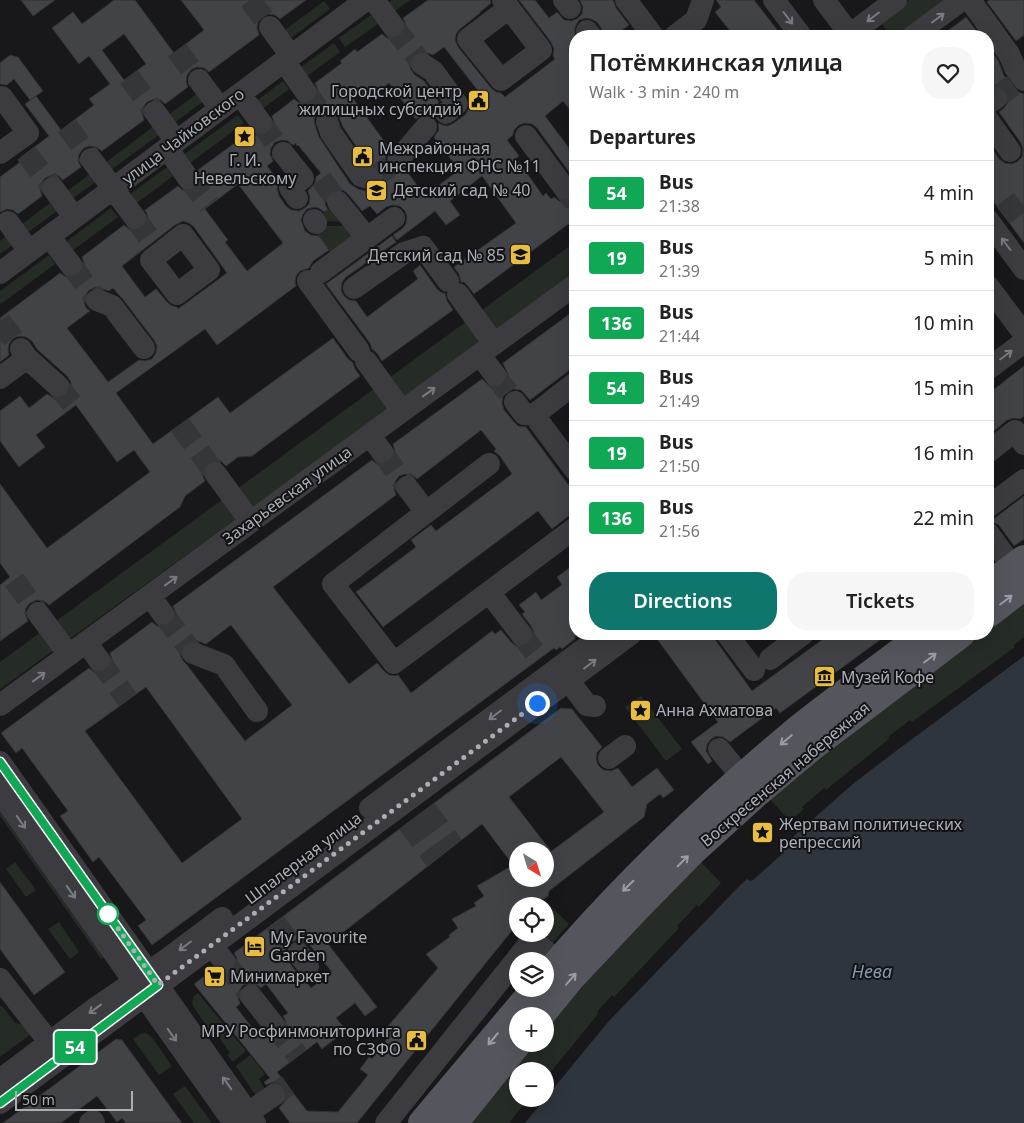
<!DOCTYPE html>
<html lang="en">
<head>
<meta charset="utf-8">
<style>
  body { margin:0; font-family:"Noto Sans",sans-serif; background:#f6f6f6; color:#222; height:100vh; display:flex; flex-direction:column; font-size:19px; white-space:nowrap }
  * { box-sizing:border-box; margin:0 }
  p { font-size:16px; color:#767676 }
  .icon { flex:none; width:28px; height:28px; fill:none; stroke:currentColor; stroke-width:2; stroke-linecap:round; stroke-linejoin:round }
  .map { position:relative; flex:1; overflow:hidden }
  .side { position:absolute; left:569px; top:30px; width:425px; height:610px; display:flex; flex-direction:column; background:#fff; border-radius:20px; box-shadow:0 5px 20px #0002 }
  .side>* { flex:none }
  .badge { padding:0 10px; border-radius:4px; font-size:18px; line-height:32px }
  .needle { width:32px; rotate:142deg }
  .fabs { position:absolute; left:509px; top:842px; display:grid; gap:10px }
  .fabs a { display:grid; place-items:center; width:45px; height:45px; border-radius:50%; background:#fff; box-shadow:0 5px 20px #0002; font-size:25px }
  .scale { position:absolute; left:15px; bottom:12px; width:118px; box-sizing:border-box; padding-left:5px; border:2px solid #abaeb9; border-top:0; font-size:14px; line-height:18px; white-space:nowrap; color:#abaeb9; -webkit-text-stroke:4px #131315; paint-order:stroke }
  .you { position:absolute; width:25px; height:25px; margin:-12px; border:4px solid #fff; border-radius:50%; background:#1a73e8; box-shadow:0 0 0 8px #1a73e833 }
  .map>.badge { position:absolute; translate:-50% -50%; box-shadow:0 0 0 2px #fff }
  h2 { padding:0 20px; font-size:19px; line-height:45px }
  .round { display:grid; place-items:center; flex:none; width:52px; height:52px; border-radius:20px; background:#f6f6f6 }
  .summary { display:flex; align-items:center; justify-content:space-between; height:85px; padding:0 20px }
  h1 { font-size:24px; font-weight:600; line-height:38px }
  .action { display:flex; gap:10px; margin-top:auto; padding:10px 20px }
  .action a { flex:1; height:58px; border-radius:20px; background:#0f766e; color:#fff; font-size:20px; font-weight:600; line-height:58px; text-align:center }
  .action a+a { background:#f6f6f6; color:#222 }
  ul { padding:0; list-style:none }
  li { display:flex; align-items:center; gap:15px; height:65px; padding:0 20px; border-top:1px solid #e0e0e0 }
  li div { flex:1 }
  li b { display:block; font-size:19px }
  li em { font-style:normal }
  li .badge { min-width:55px; font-weight:700; text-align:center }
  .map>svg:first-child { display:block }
  .green { fill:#242c25 }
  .water { fill:#2e353d }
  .pier { fill:#18181a }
  .building { fill:#424347; stroke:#323236; fill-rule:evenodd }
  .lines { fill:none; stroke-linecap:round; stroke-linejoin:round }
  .minor-tunnel { stroke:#35363a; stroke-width:22; stroke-dasharray:22 11; stroke-linecap:butt }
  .minor { stroke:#3b3b40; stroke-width:22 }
  .major { stroke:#55565d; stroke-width:28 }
  .oneway { stroke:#797a83 }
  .oneway2 { stroke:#9a9ca7 }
  .line-casing { stroke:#fff; stroke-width:11 }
  .line { stroke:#10a855; stroke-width:8 }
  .walk { stroke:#abaeb9; stroke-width:5; stroke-dasharray:0 9 }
  .stop-dot { fill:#fff; stroke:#10a855; stroke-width:2.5 }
  .labels { text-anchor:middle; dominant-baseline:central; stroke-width:4; stroke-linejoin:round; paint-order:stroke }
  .poi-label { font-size:16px; fill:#abaeb9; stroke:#131315; text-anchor:start }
  .street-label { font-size:16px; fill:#abaeb9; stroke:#131315 }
  .water-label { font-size:18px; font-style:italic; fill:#8498b1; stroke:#131315 }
</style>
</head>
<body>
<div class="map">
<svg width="1024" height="1123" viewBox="0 0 1024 1123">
  <rect width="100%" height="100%" fill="#18181a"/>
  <path class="green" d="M392 0H410L395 11 389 2Z
    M909 0H947L898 36H891L880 22Z
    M324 1 330 9 291 38 285 30Z
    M371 15 378 24 345 47 339 38Z
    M334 43 340 52 307 76 301 67Z
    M283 81 289 89 261 110 255 102Z
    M198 93 204 101 174 123 168 115Z
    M238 115 244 123 189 164 183 155Z
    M154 126 160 134 111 170 105 163Z
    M167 167 173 176 133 206 126 197Z
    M91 173 97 181 72 199 66 192Z
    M50 203 57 211 27 233 21 225Z
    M334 205 348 222 320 221 318 217Z
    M111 208 118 217 72 251 66 242Z
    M316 226H351L353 237 331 253 313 228Z
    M6 236 13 245 0 254V241Z
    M575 242V275L0 689V662Z
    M49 255 55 264 1 304 0 302V291Z
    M1024 596V637L1014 645 1015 647 912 722 910 720 888 737 889 739 826 790 824 788 802 807 804 809 790 821 768 797 818 753 975 634H988V624Z
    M641 696 682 749 666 761 625 707Z
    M0 807 105 955 101 959 0 816Z
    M699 860 721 883 699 907 697 905 677 926 679 928 614 997 612 995 597 1012 598 1014 545 1079V1071H518V1099H525L523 1101 525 1103 509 1123H468L531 1044H545V1027L578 987Z
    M15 862 36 890 26 897 6 869Z
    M548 904 569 924 550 946 535 934H545V906H544Z
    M59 922 79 952 70 959 48 929Z
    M198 993 246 1051 233 1062 227 1055 230 1053 218 1036 215 1038 193 1006C191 999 194 996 198 993Z
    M2 1006 15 1023 24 1024 31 1034 0 1057V1007Z
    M145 1033 149 1035 153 1039 172 1066 159 1075 133 1039 140 1034Z
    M250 1055 265 1074 259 1079 265 1089 256 1096 236 1066Z
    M185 1086 212 1123H194L173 1094Z"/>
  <path class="water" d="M1024 656V1123H525L608 1022 752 873 854 783 896 751Z"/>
  <path class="pier" d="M785 840 787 842 781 847 782 851 781 855 753 880 750 881 747 879 740 885 739 883Z"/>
  <path class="building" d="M21 0H55L33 16Z
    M114 0H135L174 53 204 30 181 0H306L280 19 275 15 269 14 262 17 258 22 257 28 259 35 209 72 204 68 197 67 192 69 187 75 186 82 188 87 165 104 161 100 154 99 147 102 143 107 142 113 144 120 102 151 96 147 89 146 84 148 79 154 78 161 81 167 63 180 59 176 52 175 45 178 41 183 40 189 42 196 18 214 13 210 7 209 0 212V177L23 160 21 157 49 136 25 104 36 96 61 130 94 105 89 99 110 84 89 56 79 64 52 28 73 12 82 24ZM124 34 146 64 124 80 102 50Z
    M428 0H490L491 3 480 12V13L460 29 456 34 455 40 458 47 491 88 496 92 501 93 505 97 555 59 553 56 554 49 551 42 519 0H535L549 18 557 12 564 20 571 21 577 19 582 14 583 7 580 0H613L616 8 629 25 614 36H604L601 28 597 22 591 19 586 18 579 20 575 27V45L568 50 575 59V116L563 101 545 116 575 156V180L537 128 532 124 525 123 519 125 514 130 513 135 507 140 519 156 516 158 543 196 546 193 551 199 554 197 559 201 566 202 572 200 575 197V219L474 294 468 286 464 282H461L459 274 454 267 516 223 482 176 450 201 460 215 446 225 435 211 397 240 393 235 402 229 406 224 407 217 405 211 400 206 392 205 386 207 377 214 370 206 362 211 348 194 343 190 336 189 330 192 326 198 325 204 328 210 324 212 319 208 314 207 307 209 303 214 301 220 305 231 311 235 319 236 329 250 313 261 309 268 300 271 296 276 295 282 296 286 217 345 205 329 116 393 153 444 218 397 230 413 333 338 348 359 353 363 355 369 360 376 252 456 238 457 226 466 221 461 214 460 207 463 203 467 202 474 205 481 185 496 180 507 49 605 44 601 37 600 30 603 26 608 25 614 28 621 0 641V585L10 577 0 563V484L47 548 150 472 134 450 117 462 76 405 36 435 45 447 19 467 0 441V411L20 396 29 408 47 394 55 399 62 398 68 394 71 389V382L67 376 37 349 32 341 26 337 20 336 13 338 9 344 8 349 9 355 0 362V318L60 273 66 277 72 278 79 276 83 270 84 263 82 257 124 225 130 230 137 231 142 229 147 223 148 216 145 210 178 186 182 190 189 191 196 188 200 184 201 177 198 170 251 131 256 135 262 136 269 133 273 128 274 122 272 116 294 99 299 103 306 104 313 101 317 97 318 90 315 83 342 63 340 61 355 49 357 52 382 34 387 38 394 39 401 36 405 32 406 25 403 18ZM444 47 479 92 469 100 470 103 469 108 466 114 454 123 448 126 442 125 438 123 439 130 434 137 459 170 425 196 406 170 402 172 396 173 389 170 386 165 385 158 390 149 349 93 373 96 389 83 416 119 422 115 428 114 434 116V108L439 102 424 81 415 75 411 70 409 63 411 57 416 52 423 51 433 55ZM323 108H330L336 112 339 117 343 127 369 165 376 167 382 170 385 175V182L381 189 375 192H369L358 189 350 184 319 137 315 125 314 119 317 113ZM282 140 288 141 293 145 296 143 297 146 298 145 321 173 316 177 315 183 308 191 310 197 309 204 305 208 299 211 291 210 286 206 279 196 277 189 279 181 267 166 273 161 270 154 271 148 275 142ZM238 184 283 243 247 271 225 242 228 240 205 209ZM183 221 189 223 194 227 227 273 178 309 177 307 172 306 167 302 156 289 145 297 122 266 175 225ZM96 287 109 291 113 288 118 294 122 298 154 340 157 346 156 353 152 359 145 361 139 360 108 382 67 328 90 311 86 308 84 302 85 296 89 290Z
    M716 0H754L782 36H734L715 12 721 7Z
    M989 0H1024V35L1016 41 987 2Z
    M966 17 980 36H940L957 24Z
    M988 47 998 60 1004 76 1014 88 1018 92 1024 94V243L988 194V142L999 159 1005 163 1012 164 1017 162 1022 157 1023 150 1021 143 999 112 1004 108 1008 103 1009 96 1007 91 1001 86 995 85 988 87Z
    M10 55 18 57 43 91 30 100 14 79 7 85 0 84V63Z
    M392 236 396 242 346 277 342 282 341 290 344 296 349 300 356 301 367 317 418 279 413 271 420 265 437 289 442 293H445L447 301 453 310 382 361 377 353 372 349 370 343 326 284Z
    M575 310V366L530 400 521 390 513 389 507 392 503 396 502 403 504 410 514 422 518 426 526 427 575 494V515L567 517 552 529 538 511 383 627 356 592 416 547 411 540 431 525 436 531 512 474 500 456 494 451 496 449 481 430 417 479 412 475 405 474 399 476 395 482 394 489 396 495 273 587 349 684 377 663 384 671 389 675 395 676 398 675 411 693 492 631 495 634 501 630 511 642 516 646 522 647 529 645 533 639 534 632 531 626 522 614 525 612 519 605 536 592 541 600 562 585 557 577 575 564V639L562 649 560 647 556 650 554 648 152 945 138 926 146 920 99 857 93 862 60 816 68 811 22 748 16 753 1 733 89 668 94 672 100 673 107 670 111 665 112 659 110 653 152 622 157 626 164 627 171 624 175 619 176 613 173 606 372 460 377 464 383 465 390 462 394 457 395 451 393 444 482 379 490 387 497 388 502 386 507 381 508 374 503 363ZM231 625 292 705 245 741 187 665 183 661 180 655 181 648 185 643 191 640 198 641 206 644ZM146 687 242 819 182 863 85 731Z
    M1024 366V416L1020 419 1014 418 1007 420 988 436V394Z
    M1024 496V539L1014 546 999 525 991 521Z
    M665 634H711L752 691 830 634H888L780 713 776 708 730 742 723 737 716 736 711 739 707 744 706 751 712 761 708 764 691 742 718 722 657 639Z
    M561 708 572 709 602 747 597 752 596 759 598 765 603 770 611 771 618 768 632 787 657 768 674 790 663 798 660 794 647 804 644 817 549 891 548 896 544 899H537L531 906H518V923L357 1123H290L279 1108 286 1100 287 1093 284 1087 280 1083 273 1082 266 1085 264 1082 270 1078 194 984 214 969 220 973 227 974 232 971 236 965 237 958 234 953ZM561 757 604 812 545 856V879H518V851H551L509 797ZM482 824 513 865 477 886 484 896 474 903 476 906 452 919 458 928 449 935 450 937 426 954 438 968 382 1033 388 1038 372 1059 369 1057 360 1069 368 1075 338 1112 307 1111 277 1072 317 1042 322 1049 346 1030 336 1018 355 1003 365 1016 377 1007 328 944ZM296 940 303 941 308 945 309 944 332 972 311 988 304 978 298 974 288 961 285 955 286 948 290 943ZM250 983 256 984 261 988 266 984 288 1013 283 1016 286 1022 285 1028 281 1035 274 1037 269 1036 263 1032 258 1035 236 1007 240 1004 238 997 239 991 243 985Z
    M0 882 65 972 34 995 0 949Z
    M116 1039 122 1040 182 1123H126L122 1118 117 1122 97 1096 61 1123H3Z"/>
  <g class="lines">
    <path class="minor-tunnel" d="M250 0 270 27
      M393 26 422 64
      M177 50 199 80
      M129 77 155 112
      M305 91 327 121
      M996 98 1016 83
      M261 123 283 153
      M67 126 91 159
      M26 153 53 188
      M188 178 209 205
      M321 179 338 202
      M372 179 398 160
      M565 189 575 202
      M1003 215 1024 199
      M135 218 153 243
      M71 265 97 300
      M0 321 21 349
      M495 375 515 402
      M58 386 74 406
      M180 425 215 473
      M382 452 407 487
      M14 580 38 613
      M163 614 193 653
      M521 634 540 659
      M99 660 128 700
      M426 810 453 846
      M408 823 436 860
      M275 923 298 953
      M224 961 251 996
      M273 1024 298 1056
      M274 1095 288 1085"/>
    <path class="minor" d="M374 0 393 26
      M503 0 541 50 501 80 468 39 509 8
      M564 0 570 8
      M626 0 653 36
      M774 0 801 36
      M824 0 851 36
      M970 0 1009 54 1015 68 1024 80
      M270 27 291 56
      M587 31 591 36
      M675 36 696 20 703 0
      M848 36 896 0
      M913 36 962 0
      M284 61 305 91
      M422 64 433 71 457 104 446 113
      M199 80 220 108
      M240 94 261 123
      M988 104 996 98
      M155 112 176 141
      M988 120 1010 151
      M327 121 331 133 361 176 372 179
      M526 136 565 189
      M167 148 188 178
      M0 153 28 133 2 97
      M283 153 303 178 290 188 297 198
      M91 159 135 218
      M398 160 426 127
      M53 188 74 217
      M338 202 367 238
      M314 220 316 223
      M988 220 1024 269
      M8 222 29 251
      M183 235 209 270 177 294 151 260Z
      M49 236 71 265
      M321 272 394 218
      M0 273 366 0
      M308 281 359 351
      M988 286 1024 334
      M354 288 404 253 423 247 448 281
      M458 294 494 344
      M97 300 112 306 144 348
      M21 349 27 358 58 386
      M480 355 495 375
      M366 361 402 411
      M988 369 1024 342
      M0 378 27 358
      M575 383 534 415 575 470
      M515 402 524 414 534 415
      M370 435 382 452
      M988 452 1015 431 1024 444
      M489 464 333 584 394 663 575 528
      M215 473 251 522
      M407 487 426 512
      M988 507 1024 480
      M988 533 1013 567
      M489 592 521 634
      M150 596 163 614
      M38 613 69 655
      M727 634 754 670
      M86 642 99 660
      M193 653 224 665 257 711
      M770 659 803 634
      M568 680 587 705 595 706
      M0 705 575 285
      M719 749 742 777
      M609 758 625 746
      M0 762 255 1123
      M0 792 234 1123
      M370 808 604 634
      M211 945 224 961
      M298 953 308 966
      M0 979 50 1043
      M251 996 273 1024
      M0 1080 94 1009 166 960 222 918
      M0 1103 631 634
      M248 1113 274 1095
      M90 1123 93 1121 94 1123
      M386 1123 532 940 558 961"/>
    <path class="major" d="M988 586 1024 559
      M988 614 1024 586
      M545 977C621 887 707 805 797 730 838 697 882 666 924 634
      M540 1016 571 978 639 906 692 852 757 793 813 746 961 634
      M422 1123 535 989
      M454 1123 518 1043"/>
  </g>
  <defs><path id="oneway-shaft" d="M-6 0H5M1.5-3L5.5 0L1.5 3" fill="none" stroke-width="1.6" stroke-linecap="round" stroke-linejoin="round" transform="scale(1.25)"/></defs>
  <g class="oneway">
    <use href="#oneway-shaft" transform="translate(873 17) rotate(143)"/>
    <use href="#oneway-shaft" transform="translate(788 18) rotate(53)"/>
    <use href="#oneway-shaft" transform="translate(938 18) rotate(-37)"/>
    <use href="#oneway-shaft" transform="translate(1006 244) rotate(-127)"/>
    <use href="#oneway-shaft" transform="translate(1006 355) rotate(-37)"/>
    <use href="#oneway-shaft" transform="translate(429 392) rotate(-36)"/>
    <use href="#oneway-shaft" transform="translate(171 581) rotate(-36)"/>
    <use href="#oneway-shaft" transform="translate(590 664) rotate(-37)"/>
    <use href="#oneway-shaft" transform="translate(39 677) rotate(-36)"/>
    <use href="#oneway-shaft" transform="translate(495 715) rotate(143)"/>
    <use href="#oneway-shaft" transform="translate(21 822) rotate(55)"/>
    <use href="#oneway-shaft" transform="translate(71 892) rotate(55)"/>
    <use href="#oneway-shaft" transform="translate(185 946) rotate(143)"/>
    <use href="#oneway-shaft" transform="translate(95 1009) rotate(144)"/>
    <use href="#oneway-shaft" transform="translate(172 1035) rotate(55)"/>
    <use href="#oneway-shaft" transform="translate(227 1083) rotate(-125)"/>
  </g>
  <g class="oneway2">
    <use href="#oneway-shaft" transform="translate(1006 600) rotate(-37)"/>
    <use href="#oneway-shaft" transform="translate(930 658) rotate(-37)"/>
    <use href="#oneway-shaft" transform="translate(786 740) rotate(140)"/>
    <use href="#oneway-shaft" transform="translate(683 861) rotate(-45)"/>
    <use href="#oneway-shaft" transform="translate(628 886) rotate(135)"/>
    <use href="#oneway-shaft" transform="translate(571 979) rotate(-49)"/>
    <use href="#oneway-shaft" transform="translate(493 1039) rotate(130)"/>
  </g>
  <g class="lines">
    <defs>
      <path id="line" d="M0 762 158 985 0 1103"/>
    </defs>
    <use href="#line" class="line-casing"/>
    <use href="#line" class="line"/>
    <path class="walk" d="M108 914 158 985 537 703"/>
  </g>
  <defs>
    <symbol id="civic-square" viewBox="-11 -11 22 22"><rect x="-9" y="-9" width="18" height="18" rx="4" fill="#e7bd43" stroke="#131315"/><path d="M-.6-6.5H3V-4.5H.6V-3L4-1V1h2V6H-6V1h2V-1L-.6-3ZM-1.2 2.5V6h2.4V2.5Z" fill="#111"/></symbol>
    <symbol id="sight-square" viewBox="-11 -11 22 22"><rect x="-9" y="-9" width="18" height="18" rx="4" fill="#e7bd43" stroke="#131315"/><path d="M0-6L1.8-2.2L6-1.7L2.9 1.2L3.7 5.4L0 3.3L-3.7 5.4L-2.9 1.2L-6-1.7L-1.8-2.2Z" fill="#111"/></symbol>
    <symbol id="school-square" viewBox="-11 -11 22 22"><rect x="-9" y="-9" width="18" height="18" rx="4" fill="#e7bd43" stroke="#131315"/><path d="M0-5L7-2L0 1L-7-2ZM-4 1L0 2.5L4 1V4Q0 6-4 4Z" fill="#111"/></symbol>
    <symbol id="museum-square" viewBox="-11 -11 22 22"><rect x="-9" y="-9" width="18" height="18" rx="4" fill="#e7bd43" stroke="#131315"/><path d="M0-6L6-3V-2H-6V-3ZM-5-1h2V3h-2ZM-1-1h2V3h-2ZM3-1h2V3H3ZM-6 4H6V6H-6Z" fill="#111"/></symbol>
    <symbol id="hotel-square" viewBox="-11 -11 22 22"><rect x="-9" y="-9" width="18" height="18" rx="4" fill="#e7bd43" stroke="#131315"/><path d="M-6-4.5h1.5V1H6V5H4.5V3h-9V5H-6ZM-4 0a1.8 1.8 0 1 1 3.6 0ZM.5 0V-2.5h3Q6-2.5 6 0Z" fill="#111"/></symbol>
    <symbol id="supermarket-square" viewBox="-11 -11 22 22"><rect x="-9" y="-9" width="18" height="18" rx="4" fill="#e7bd43" stroke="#131315"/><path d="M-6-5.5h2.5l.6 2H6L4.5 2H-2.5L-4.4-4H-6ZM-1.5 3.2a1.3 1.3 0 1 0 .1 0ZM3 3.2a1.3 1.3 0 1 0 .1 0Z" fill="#111"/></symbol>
  </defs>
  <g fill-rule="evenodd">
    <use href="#civic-square" x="466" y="88" width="25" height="25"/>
    <use href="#sight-square" x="232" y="124" width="25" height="25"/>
    <use href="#civic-square" x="350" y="144" width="25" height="25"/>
    <use href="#school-square" x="364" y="178" width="25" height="25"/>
    <use href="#school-square" x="508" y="242" width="25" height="25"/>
    <use href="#museum-square" x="812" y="664" width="25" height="25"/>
    <use href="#sight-square" x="628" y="698" width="25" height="25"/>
    <use href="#sight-square" x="750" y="820" width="25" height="25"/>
    <use href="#hotel-square" x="242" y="934" width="25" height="25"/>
    <use href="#supermarket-square" x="202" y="964" width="25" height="25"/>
    <use href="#civic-square" x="404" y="1028" width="25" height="25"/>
  </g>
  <circle class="stop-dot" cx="108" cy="914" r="10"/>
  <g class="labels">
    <g class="poi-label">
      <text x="462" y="91" text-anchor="end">Городской центр<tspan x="462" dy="18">жилищных субсидий</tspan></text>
      <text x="379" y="148">Межрайонная<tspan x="379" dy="18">инспекция ФНС №11</tspan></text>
      <text x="245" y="160" text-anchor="middle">Г. И.<tspan x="245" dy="18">Невельскому</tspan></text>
      <text x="393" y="190">Детский сад № 40</text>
      <text x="505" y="255" text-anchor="end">Детский сад № 85</text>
      <text x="841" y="677">Музей Кофе</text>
      <text x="656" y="710">Анна Ахматова</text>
      <text x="779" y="824">Жертвам политических<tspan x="779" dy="18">репрессий</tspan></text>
      <text x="270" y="937">My Favourite<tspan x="270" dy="18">Garden</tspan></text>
      <text x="230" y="976">Минимаркет</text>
      <text x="401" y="1031" text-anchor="end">МРУ Росфинмониторинга<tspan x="401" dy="18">по СЗФО</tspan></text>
    </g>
    <g class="street-label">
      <text transform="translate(183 136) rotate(-37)">улица Чайковского</text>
      <text transform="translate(287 495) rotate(-36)">Захарьевская улица</text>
      <text transform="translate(785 774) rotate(-40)">Воскресенская набережная</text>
      <text transform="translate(303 858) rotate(-37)">Шпалерная улица</text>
    </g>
    <g class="water-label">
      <text x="872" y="971">Нева</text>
    </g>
  </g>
</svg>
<div class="fabs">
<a><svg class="needle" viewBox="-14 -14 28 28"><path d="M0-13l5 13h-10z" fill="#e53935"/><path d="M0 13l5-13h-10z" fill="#767676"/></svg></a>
<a><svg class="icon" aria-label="locate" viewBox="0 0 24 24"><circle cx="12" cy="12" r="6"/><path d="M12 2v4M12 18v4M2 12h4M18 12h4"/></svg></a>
<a><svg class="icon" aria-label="layers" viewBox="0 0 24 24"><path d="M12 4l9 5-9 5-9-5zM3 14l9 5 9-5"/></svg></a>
<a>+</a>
<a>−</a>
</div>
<div class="scale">50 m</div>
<div class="you" style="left:537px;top:703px"></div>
<b class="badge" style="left:75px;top:1047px;background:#10a855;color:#fff">54</b>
<section class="side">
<div class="summary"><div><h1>Потёмкинская улица</h1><p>Walk · 3 min · 240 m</p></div><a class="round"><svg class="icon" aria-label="heart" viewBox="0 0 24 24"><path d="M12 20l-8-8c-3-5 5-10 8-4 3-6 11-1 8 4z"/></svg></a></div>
<h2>Departures</h2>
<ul>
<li><span class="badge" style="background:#10a855;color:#fff">54</span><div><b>Bus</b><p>21:38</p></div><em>4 min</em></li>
<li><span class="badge" style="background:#10a855;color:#fff">19</span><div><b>Bus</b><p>21:39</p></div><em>5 min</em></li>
<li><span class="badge" style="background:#10a855;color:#fff">136</span><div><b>Bus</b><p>21:44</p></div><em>10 min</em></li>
<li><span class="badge" style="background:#10a855;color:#fff">54</span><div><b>Bus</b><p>21:49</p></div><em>15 min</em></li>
<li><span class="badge" style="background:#10a855;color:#fff">19</span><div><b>Bus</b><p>21:50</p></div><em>16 min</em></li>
<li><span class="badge" style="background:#10a855;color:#fff">136</span><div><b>Bus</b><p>21:56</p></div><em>22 min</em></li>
</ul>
<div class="action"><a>Directions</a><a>Tickets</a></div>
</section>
</div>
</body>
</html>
